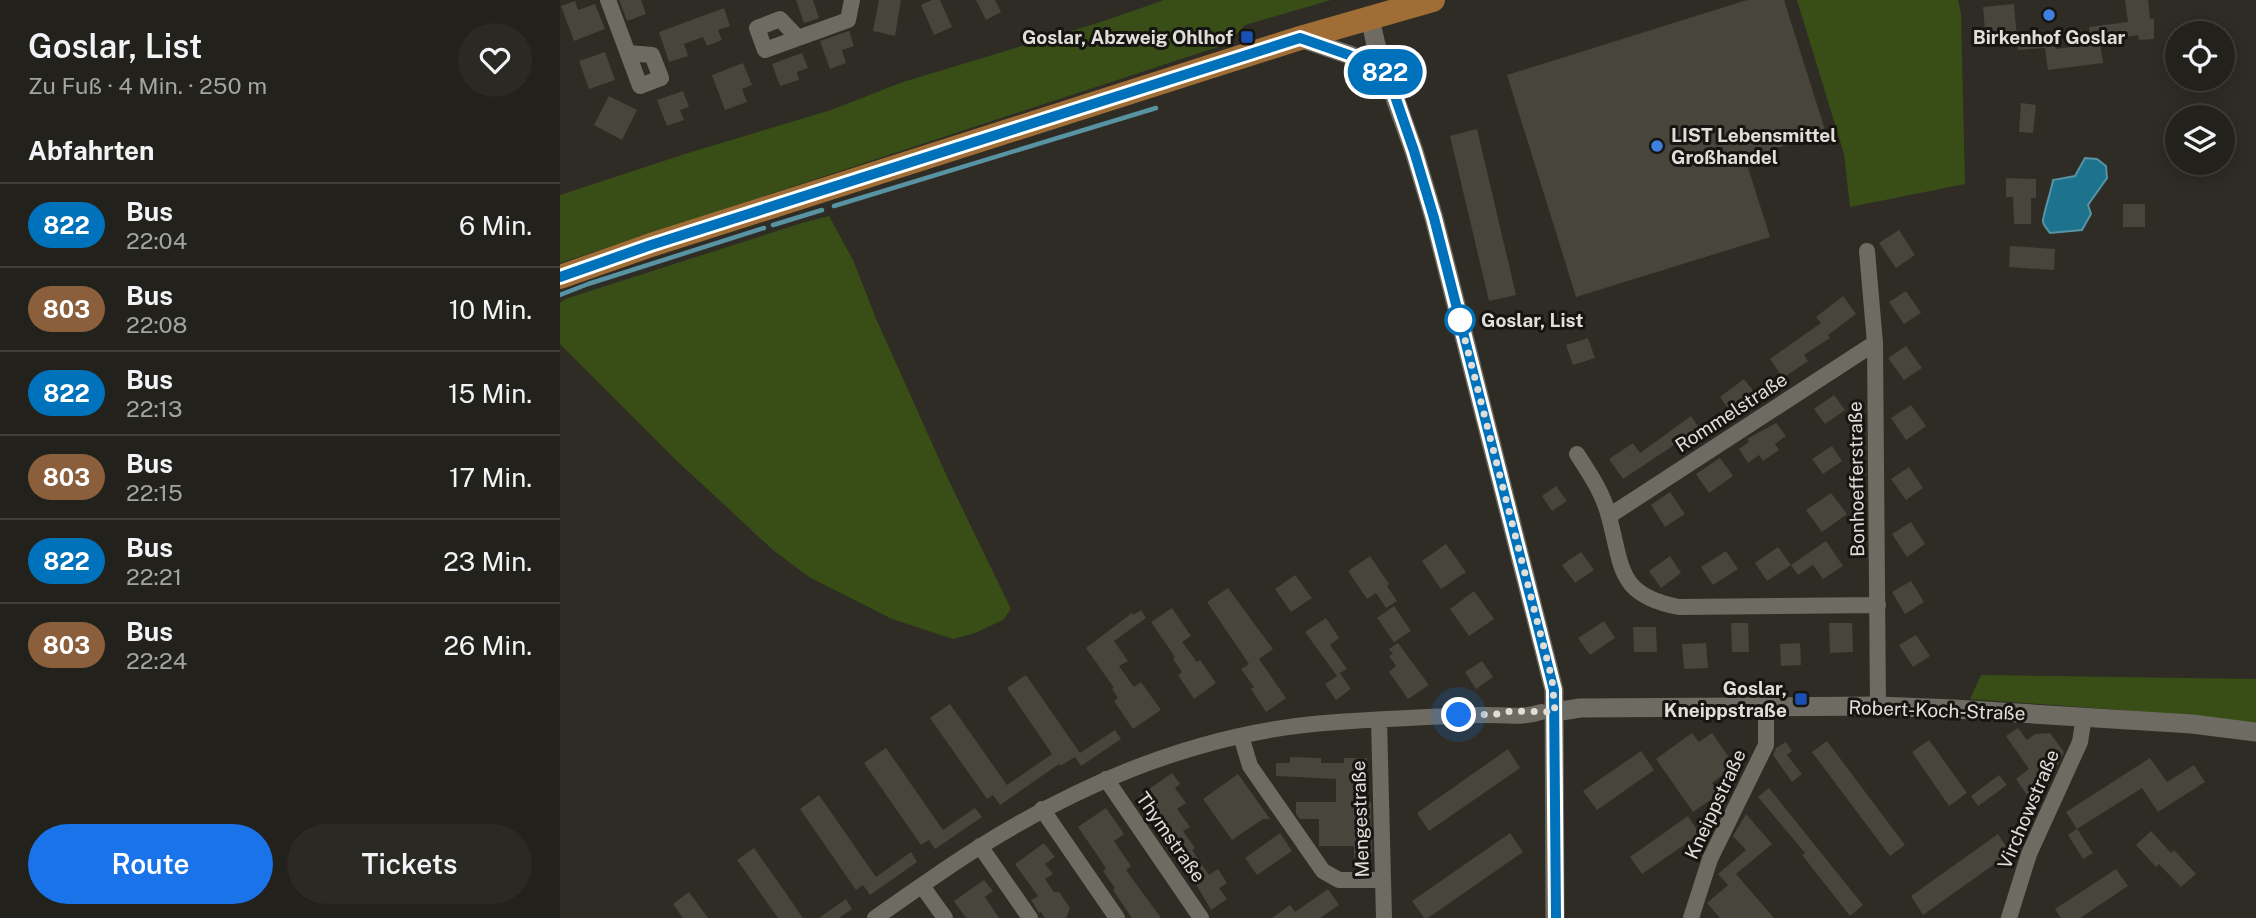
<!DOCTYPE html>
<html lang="de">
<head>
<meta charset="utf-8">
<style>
  body { margin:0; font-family:"Public Sans",sans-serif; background:#2a2924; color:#f1f3f6; height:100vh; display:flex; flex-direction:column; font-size:26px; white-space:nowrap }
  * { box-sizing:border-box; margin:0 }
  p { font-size:23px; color:#a2a3a3 }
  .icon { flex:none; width:38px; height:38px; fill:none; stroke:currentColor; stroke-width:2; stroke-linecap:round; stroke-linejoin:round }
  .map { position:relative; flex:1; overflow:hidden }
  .side { display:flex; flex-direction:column; background:#22211b; width:560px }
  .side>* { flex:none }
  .badge { padding:0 14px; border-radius:23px; font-size:24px; line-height:46px }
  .buttons { position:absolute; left:1605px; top:21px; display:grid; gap:14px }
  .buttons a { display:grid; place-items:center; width:70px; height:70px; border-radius:50%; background:#22211b; box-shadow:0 4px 18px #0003,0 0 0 2px #3f3e3a; font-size:35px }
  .you { position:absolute; width:35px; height:35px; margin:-18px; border:5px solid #fff; border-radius:50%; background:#1a73e8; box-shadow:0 0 0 10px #1a73e833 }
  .map>.badge { position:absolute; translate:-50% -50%; box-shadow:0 0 0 4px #fff }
  h2 { padding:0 28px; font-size:26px; line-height:63px }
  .round { display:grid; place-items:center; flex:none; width:74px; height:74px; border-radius:37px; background:#2a2924 }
  .head { display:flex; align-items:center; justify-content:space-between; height:119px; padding:0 28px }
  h1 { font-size:33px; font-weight:600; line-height:52px }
  .action { display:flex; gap:14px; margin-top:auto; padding:14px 28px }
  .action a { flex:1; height:80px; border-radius:42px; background:#1a73e8; color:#fff; font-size:28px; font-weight:600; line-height:80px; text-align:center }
  .action a+a { background:#2a2924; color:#f1f3f6 }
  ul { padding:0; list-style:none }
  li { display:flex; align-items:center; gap:21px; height:84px; padding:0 28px; border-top:2px solid #3f3e3a }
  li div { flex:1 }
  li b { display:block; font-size:26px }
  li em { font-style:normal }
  li .badge { min-width:77px; font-weight:700; text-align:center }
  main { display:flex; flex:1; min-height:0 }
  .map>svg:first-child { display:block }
  .green { fill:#384e16 }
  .water { fill:#1d738d; stroke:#5893a4; stroke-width:2 }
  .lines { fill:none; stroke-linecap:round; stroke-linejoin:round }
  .stream { stroke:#5893a4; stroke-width:4.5 }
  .building { fill:#47453c }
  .minor { stroke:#6e6c62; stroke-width:16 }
  .tertiary { stroke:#6e6c62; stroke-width:19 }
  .primary { stroke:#9f6d35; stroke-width:24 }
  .line-casing { stroke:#fff; stroke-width:16 }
  .line { stroke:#0072bc; stroke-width:10 }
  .walk { stroke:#e0ded9; stroke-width:7; stroke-dasharray:0 12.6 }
  .shop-dot { fill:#3f7fe0; stroke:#161511; stroke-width:2.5 }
  .transit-dot { fill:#1a4fb4; stroke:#161511; stroke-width:2.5 }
  .stop-dot { fill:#fff; stroke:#0072bc; stroke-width:3.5 }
  .labels { text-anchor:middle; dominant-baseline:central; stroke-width:6; stroke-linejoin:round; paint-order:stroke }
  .poi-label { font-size:19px; font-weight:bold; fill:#e0ded9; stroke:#161511; text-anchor:end }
  .stop-label { font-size:19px; font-weight:bold; fill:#e0ded9; stroke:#161511; text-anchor:start }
  .street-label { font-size:19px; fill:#e0ded9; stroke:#161511 }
</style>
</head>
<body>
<main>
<section class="side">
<div class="head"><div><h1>Goslar, List</h1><p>Zu Fuß · 4 Min. · 250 m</p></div><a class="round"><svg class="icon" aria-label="heart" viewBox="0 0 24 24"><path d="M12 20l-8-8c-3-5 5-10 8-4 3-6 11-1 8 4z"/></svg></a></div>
<h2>Abfahrten</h2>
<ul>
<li><span class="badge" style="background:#0072bc;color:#fff">822</span><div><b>Bus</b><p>22:04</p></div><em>6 Min.</em></li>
<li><span class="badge" style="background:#8b5e3c;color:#fff">803</span><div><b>Bus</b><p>22:08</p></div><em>10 Min.</em></li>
<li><span class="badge" style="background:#0072bc;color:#fff">822</span><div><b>Bus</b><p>22:13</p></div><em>15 Min.</em></li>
<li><span class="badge" style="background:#8b5e3c;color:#fff">803</span><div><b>Bus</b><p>22:15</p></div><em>17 Min.</em></li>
<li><span class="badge" style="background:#0072bc;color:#fff">822</span><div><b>Bus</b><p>22:21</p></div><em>23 Min.</em></li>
<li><span class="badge" style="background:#8b5e3c;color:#fff">803</span><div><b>Bus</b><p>22:24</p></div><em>26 Min.</em></li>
</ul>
<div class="action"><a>Route</a><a>Tickets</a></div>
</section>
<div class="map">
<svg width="1696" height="918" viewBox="0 0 1696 918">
  <rect width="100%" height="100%" fill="#2e2c24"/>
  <path class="green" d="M604 0H771L685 25 667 44 0 263V195L128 153 271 110 343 82 541 22Z
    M1237 0H1398L1401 13 1405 184 1290 207 1284 154Z
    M269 216 293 260 317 321 389 481 451 609 443 620 415 633 393 639 332 619 249 577 213 550 116 460 0 344V303L5 299 242 223Z
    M1421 675 1696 679V724L1588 712 1410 699Z"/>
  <path class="water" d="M1525 158 1537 159 1546 166 1547 178 1528 205 1531 214 1522 230 1490 233C1487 229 1484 226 1483 222 1482 218 1492 188 1493 180L1515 176Z"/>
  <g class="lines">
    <path class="stream" d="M274 206 596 108
      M213 225 262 210
      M0 295 28 284 204 228"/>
  </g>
  <path class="building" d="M59 0H81L86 14 67 21Z
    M236 0H253L259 18 244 23Z
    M319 0H341L335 36 313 31Z
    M372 0H380L392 27 374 35 361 5Z
    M416 0H435L441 12 426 20Z
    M1187 0H1224L1266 133 1185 158 1210 237 1016 297 947 75Z
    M1565 0H1588L1590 19H1594V39L1579 40 1578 35 1531 42 1529 27 1568 22Z
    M15 1 18 10 35 4 45 29 14 41 1 6Z
    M1454 4 1457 39 1426 42 1423 7Z
    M164 8 170 26 158 30 162 40 147 46 143 37 124 44 128 56 109 62 99 32Z
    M289 31 294 46 282 50 286 63 270 69 260 41Z
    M1495 37 1496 49 1540 43 1543 63 1488 70 1485 48 1458 50 1457 39Z
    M45 52 55 80 29 89 19 61Z
    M242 53 248 68 237 72 239 80 220 86 212 64Z
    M183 63 192 85 182 89 187 102 165 110 152 75Z
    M123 91 129 107 120 110 124 120 107 126 97 100Z
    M49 96 77 110 62 140 34 125Z
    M1461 103 1476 105 1473 133 1459 132Z
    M917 129 956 295 929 301 890 136Z
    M1446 178 1476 179V198H1471V224H1454L1453 197H1446Z
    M1563 204H1585V227H1563Z
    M1339 230 1355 255 1336 268 1319 243Z
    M1450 246 1495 249 1494 270 1449 267Z
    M1346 291 1361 313 1344 324 1329 302Z
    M1283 296 1296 314 1268 335 1270 338 1244 355 1248 361 1223 378 1210 359 1261 323 1256 317Z
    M1028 338 1035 358 1013 365 1006 345Z
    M1346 346 1362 368 1344 380 1328 358Z
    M1184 379 1197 396 1173 415 1160 397Z
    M1274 395 1285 410 1265 424 1254 409Z
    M1351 405 1366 426 1346 440 1331 418Z
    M1131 416 1143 434 1125 447 1120 441 1063 479 1049 459 1073 443 1080 453Z
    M1216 423 1226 436 1215 444 1219 450 1203 461 1199 455 1188 463 1179 449 1189 442 1187 439Z
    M1272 446 1282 461 1263 474 1252 459Z
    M1160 458 1173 476 1149 493 1136 474Z
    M1349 467 1363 488 1346 500 1331 479Z
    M996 486 1007 501 992 511 982 496Z
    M1110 492 1125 514 1105 527 1091 505Z
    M1271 493 1287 514 1262 532 1246 510Z
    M1351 522 1365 544 1347 557 1332 534Z
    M1266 541 1283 566 1263 579 1253 565 1238 575 1231 565Z
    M886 544 906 572 881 589 862 561Z
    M1218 547 1231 565 1207 581 1195 563Z
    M1166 551 1178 569 1153 585 1141 567Z
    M1021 552 1034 570 1015 583 1002 565Z
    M810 556 829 584 827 586 837 601 826 608 816 593 807 599 788 571Z
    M1110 556 1121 573 1101 588 1089 571Z
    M735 575 752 598 731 612 715 589Z
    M1351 581 1364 602 1345 614 1332 592Z
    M668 588 713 649 699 659 726 698 706 712 691 689 694 687 681 669 689 664 647 602Z
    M914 591 934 619 909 636 890 609Z
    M834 606 851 631 834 642 817 618Z
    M612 608 631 636 622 642 637 662 640 660 656 683 634 699 618 675 622 672 613 659 615 657 591 622Z
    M581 610 586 618 554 641 568 661 559 666 574 687 581 682 601 710 573 729 554 701 558 698 552 689 554 688 526 648 572 613 573 615Z
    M766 618 779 638 770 645 787 669 780 673 791 689 776 700 765 684 777 676 745 632Z
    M1044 621 1055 638 1030 655 1018 638Z
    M1171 623H1188L1189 652H1172Z
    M1269 623H1292L1293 652 1270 653Z
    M1073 627H1096L1097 652H1074Z
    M1356 635 1370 656 1353 667 1339 645Z
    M838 643 869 685 848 699 829 672 836 666 829 656 833 654 829 649Z
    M1146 643 1148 668 1124 669 1122 644Z
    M1240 643 1241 665 1221 666 1220 644Z
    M922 661 933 677 916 689 905 672Z
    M466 675 520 753 555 730 561 739 521 766 515 757 500 766 499 764 440 805 433 795 427 799 370 718 390 704 447 785 492 754 447 688Z
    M1458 728 1467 740 1475 734 1490 733 1504 752 1498 764 1486 772 1491 778 1467 795 1456 779 1469 769 1446 736Z
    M1132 733 1139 742 1152 733 1175 766 1152 783 1159 794 1133 812 1096 759Z
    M1369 740 1407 793 1389 806 1352 752Z
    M1267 741 1345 845 1330 856 1252 752Z
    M1226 742 1232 751 1227 755 1242 774 1232 782 1213 755 1216 748Z
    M326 748 383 830 415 808 422 817 375 849 369 840 361 845 304 763Z
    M948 749 960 768 869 831 857 813Z
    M1081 751 1094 770 1037 810 1023 791Z
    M730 757 761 758V763H784V758H807V802H811L812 858H794V846H759V819H740L736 814V802H776V779L716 776V763H730Z
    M1590 758 1607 782 1634 765 1645 782 1598 812 1582 788 1517 829 1506 812Z
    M612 773 620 784 615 788 626 803 617 809 630 827 623 831 635 848 632 850 649 875 658 869 667 883 659 888 667 899 651 910 636 884 637 883 620 858 617 860 600 835 604 832 579 796Z
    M678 774 710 819H703L672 840 643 799Z
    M1439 775 1447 785 1418 806 1411 796Z
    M1209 788 1303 905 1290 916 1242 855 1245 853 1198 797Z
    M259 795 316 877 351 852 357 862 310 895 303 885 296 890 240 809Z
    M546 808 564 834 554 841 571 866 566 870 601 918H572L553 890 555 888 543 871 546 868 518 827Z
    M1186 814 1212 844 1176 874 1214 918H1160L1147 903 1168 885 1158 874 1186 850 1173 836Z
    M1128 816 1140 834 1082 874 1070 857Z
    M1517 829 1533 853 1523 859 1508 835Z
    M1591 831 1611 853 1614 850 1636 874 1621 887 1599 864 1596 867 1576 845Z
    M720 833 732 851 697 875 685 858Z
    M950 833 963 852 868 918H864L852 901Z
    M1438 834 1450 853 1363 915 1351 896Z
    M484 843 495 857 485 864 493 874 485 879 494 892H499L510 908 506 918H485L481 912 479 913 471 900 478 896 455 864Z
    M194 848 225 892 243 918H218L189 877 177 860Z
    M1556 869 1568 886 1520 918H1501L1495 909Z
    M424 880 433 891 425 897 439 918H406L394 901Z
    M768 889 779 905 760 918H712L730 905 735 912Z
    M129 892 137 903 148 918H123L113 904Z
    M286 899 292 909 279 918H259Z"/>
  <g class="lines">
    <path class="minor" d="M48 0 80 86 101 78 92 55 68 53
      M238 38 220 19 197 28 205 50 288 20 292 0
      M1307 251 1315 343 1318 706
      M1017 454C1030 474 1043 493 1049 517 1063 568 1057 595 1119 607L1318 605
      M1049 516 1315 343
      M819 720 824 918
      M681 736 690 766 763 871 779 880H823
      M546 779 641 918
      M482 809 557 918
      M420 846 470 918
      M362 886 385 918
      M315 918C350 894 385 868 421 846 522 783 634 736 753 724 808 719 863 717 918 715 938 714 961 719 981 712
      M1131 918 1150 859 1206 745V706
      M1449 918 1469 854 1520 742 1524 716"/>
    <path class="tertiary" d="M810 18 816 45 854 151 874 218 994 690 995 918
      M740 38 790 55 827 73
      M995 712 1020 708 1318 706 1394 709 1632 724 1696 732"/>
    <path class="primary" d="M0 277 91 245 740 38 873 0"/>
  </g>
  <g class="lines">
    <defs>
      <path id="line" d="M0 277 91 245 740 38 789 55 827 73 854 151 874 218 994 690 996 918"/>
    </defs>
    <use href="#line" class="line-casing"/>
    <use href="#line" class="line"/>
    <path class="walk" d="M899 715 941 714 951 711 995 712 992 679 900 320"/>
  </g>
  <g class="shop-dot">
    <circle cx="1489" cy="15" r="7"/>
    <circle cx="1097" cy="146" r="7"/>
  </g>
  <g class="transit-dot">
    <rect x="680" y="30" width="14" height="14" rx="3.5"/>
    <rect x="1234" y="692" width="14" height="14" rx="3.5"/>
  </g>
  <circle class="stop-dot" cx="900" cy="320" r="14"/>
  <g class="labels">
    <g class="poi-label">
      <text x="673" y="37">Goslar, Abzweig Ohlhof</text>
      <text x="1489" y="37" text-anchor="middle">Birkenhof Goslar</text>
      <text x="1111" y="135" text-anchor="start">LIST Lebensmittel<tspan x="1111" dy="22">Großhandel</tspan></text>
      <text x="1227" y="688">Goslar,<tspan x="1227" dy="22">Kneippstraße</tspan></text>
    </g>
    <g class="stop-label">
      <text x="921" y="320">Goslar, List</text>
    </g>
    <g class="street-label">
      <text transform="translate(1171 412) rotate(-33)">Rommelstraße</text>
      <text transform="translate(1296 479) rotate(-91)">Bonhoefferstraße</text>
      <text transform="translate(1377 710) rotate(2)">Robert-Koch-Straße</text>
      <text transform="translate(1155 804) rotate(-65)">Kneippstraße</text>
      <text transform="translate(1468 809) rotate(-67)">Virchowstraße</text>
      <text transform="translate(800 819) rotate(-92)">Mengestraße</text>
      <text transform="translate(611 837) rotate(55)">Thymstraße</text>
    </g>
  </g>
</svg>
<div class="buttons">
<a><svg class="icon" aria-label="locate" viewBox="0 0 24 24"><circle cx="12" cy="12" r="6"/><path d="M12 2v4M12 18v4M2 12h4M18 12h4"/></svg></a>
<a><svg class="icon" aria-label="layers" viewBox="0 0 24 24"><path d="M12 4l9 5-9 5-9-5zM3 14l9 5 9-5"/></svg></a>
</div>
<div class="you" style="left:899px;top:715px"></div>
<b class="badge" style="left:825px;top:72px;background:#0072bc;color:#fff">822</b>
</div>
</main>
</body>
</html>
